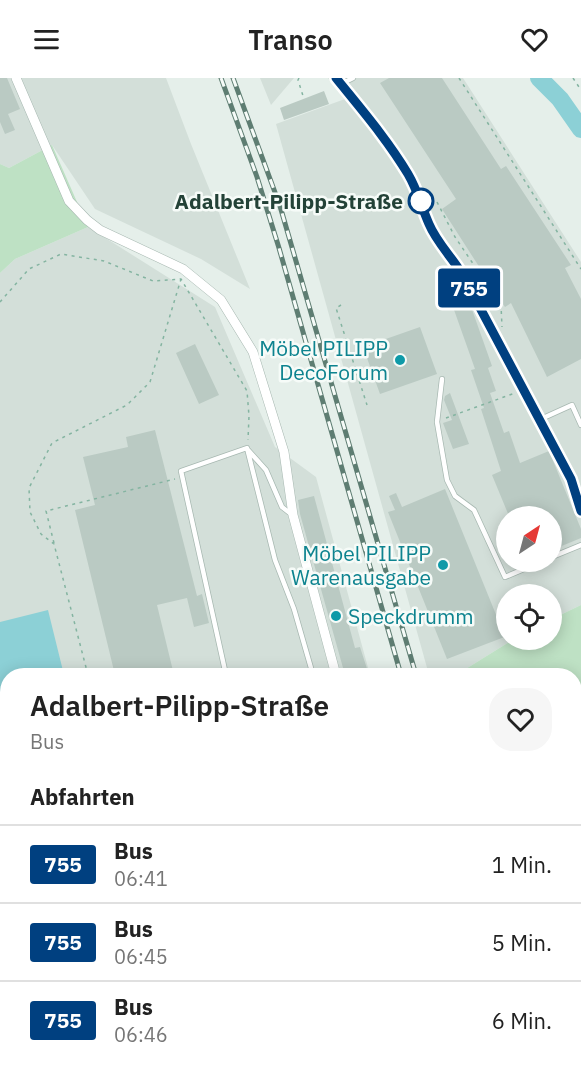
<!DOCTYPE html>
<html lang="de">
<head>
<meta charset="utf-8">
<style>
  body { margin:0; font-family:"IBM Plex Sans",sans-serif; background:#f6f6f6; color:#222; height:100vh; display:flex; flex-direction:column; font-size:22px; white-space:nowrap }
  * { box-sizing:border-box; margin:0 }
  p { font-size:20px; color:#767676 }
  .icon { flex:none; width:33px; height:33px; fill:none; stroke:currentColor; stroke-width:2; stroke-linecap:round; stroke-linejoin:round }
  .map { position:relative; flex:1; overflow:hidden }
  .details { position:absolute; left:0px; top:590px; width:582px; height:404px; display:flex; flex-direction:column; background:#fff; border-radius:24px 24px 0 0; box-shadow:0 3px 15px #0003 }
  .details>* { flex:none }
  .badge { padding:0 12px; border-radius:4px; font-size:21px; line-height:39px }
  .needle { width:39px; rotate:36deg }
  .fabs { position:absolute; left:496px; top:428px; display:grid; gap:12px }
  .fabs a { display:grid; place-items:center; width:66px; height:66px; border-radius:50%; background:#fff; box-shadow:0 3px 15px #0003; font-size:30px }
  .map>.badge { position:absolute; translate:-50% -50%; box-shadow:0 0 0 3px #fff }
  h2 { padding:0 30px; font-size:22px; line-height:54px }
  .round { display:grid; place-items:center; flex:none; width:63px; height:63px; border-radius:24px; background:#f6f6f6 }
  .overview { display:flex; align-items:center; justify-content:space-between; height:102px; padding:0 30px }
  h1 { font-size:28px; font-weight:600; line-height:45px }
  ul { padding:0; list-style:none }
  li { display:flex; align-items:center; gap:18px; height:78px; padding:0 30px; border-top:2px solid #e0e0e0 }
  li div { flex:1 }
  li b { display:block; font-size:22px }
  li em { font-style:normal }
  li .badge { min-width:66px; font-weight:700; text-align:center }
  header { display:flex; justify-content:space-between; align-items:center; height:78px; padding:0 30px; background:#fff; font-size:27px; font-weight:600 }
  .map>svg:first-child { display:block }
  .built { fill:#d3dfd9; fill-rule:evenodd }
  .green { fill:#bee1c4 }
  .water { fill:#8cd0d6 }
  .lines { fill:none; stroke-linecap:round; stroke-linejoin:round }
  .stream { stroke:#8cd0d6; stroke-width:3 }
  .river { stroke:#8cd0d6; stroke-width:18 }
  .building { fill:#bacac3 }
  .lane-casing { stroke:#a7b8b1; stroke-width:6 }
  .street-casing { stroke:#a7b8b1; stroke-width:10 }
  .path { stroke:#84b4a1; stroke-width:1.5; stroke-dasharray:3 4.5; stroke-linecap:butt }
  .lane { stroke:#fff; stroke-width:4.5 }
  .street { stroke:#fff; stroke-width:9 }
  .rail-casing { stroke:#5e7d72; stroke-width:5 }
  .rail { stroke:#f6fbf8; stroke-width:3; stroke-dasharray:9; stroke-linecap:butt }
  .line-casing { stroke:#fff; stroke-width:14 }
  .line { stroke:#004080; stroke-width:9 }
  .stop-dot { fill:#fff; stroke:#004080; stroke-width:3 }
  .culture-dot { fill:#0f9aa8; stroke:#f6fbf8; stroke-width:2 }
  .labels { text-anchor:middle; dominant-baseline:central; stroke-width:5; stroke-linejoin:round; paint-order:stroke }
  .stop-label { font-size:21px; font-weight:bold; fill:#234237; stroke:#f6fbf8; text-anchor:end }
  .culture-label { font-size:21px; fill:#0d838f; stroke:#f6fbf8; text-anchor:end }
</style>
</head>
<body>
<header><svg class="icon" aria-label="menu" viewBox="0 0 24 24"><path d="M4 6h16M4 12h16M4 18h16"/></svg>Transo<svg class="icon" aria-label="heart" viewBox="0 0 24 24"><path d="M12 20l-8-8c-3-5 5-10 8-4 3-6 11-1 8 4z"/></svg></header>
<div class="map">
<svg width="581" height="992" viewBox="0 0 581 992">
  <rect width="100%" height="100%" fill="#e5efea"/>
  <path class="built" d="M0 0H166L191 66 250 211 201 181 95 131 52 67 9 90 0 86Z
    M260 0H294L271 27Z
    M328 0H463L581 184V527L552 541V516H507V561H514L456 597H429L276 46 345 21ZM507 438H552V483H507Z
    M88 149 215 229 275 369 316 399 370 597H8L7 893 0 891V195L15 181Z
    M581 912V992H542L540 986H574L575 916Z"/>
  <path class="green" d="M52 67 88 149 15 181 0 195V86L9 90Z
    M581 527V845L575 847 574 597H456L514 561H552V541Z"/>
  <path class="water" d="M48 532 64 597H8L7 689 0 687V544Z"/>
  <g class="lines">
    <path class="stream" d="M0 898 8 900"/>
    <path class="river" d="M539 0 560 21 581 51"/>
  </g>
  <path class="building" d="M0 0H7L20 31 8 36 15 52 5 56 0 44Z
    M389 0H442L501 91 506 88 571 187 565 190 581 221V281L547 299 511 225 505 229 442 131 456 121 380 5Z
    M324 13 329 26 284 42 280 30Z
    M469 223 492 288 488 290 496 313 490 315 504 355 509 353 520 385 549 373 581 451V460L552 472V438H509L492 397 501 393 481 331 484 330 471 292 475 291 453 229Z
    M420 249 437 296 380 316 363 269Z
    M195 266 219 317 199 326 176 275Z
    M450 315 469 366 453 371 443 345 452 342 444 322 445 318Z
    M155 352 197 518 202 516 209 545 194 549 187 520 157 527 174 597H115L75 432 95 427 83 379 128 369 126 359Z
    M445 411 499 544 507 541V558L447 581 388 434 395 432 389 418 396 415 402 429Z
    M314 418 355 570 360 569 369 597H345L300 436 298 422Z"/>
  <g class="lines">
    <defs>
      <path id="lane" d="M341 6 353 0
        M442 301 437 344 447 402 455 418 474 432 505 499 543 483
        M541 341 572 327 581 347
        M248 372 266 392 282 429 291 436
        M552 479 581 467
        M226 597 181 393 247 370 275 482 294 531 313 597
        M221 986 230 992
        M447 986 449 992"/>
      <path id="street" d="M16 0 69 123 87 142 100 152 183 191 221 222 253 274 284 374 293 437 336 597
        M336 0C361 31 387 61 408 96 418 113 421 128 429 146 437 165 452 179 462 196L571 401 581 433
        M480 986 481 992"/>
    </defs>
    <use href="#lane" class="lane-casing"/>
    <use href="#street" class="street-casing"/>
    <path class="path" d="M299 0 298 2 304 21
      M459 0 581 191
      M573 0 581 12
      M437 124 455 159 501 227 502 249
      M0 224 29 191 61 176 104 183 153 203 181 201 247 313 249 338 248 362
      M341 227 336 230 367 327
      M446 340 515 315
      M54 465 46 433 175 401
      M88 597 54 466 41 456 30 434 29 410 52 365 127 327 150 304 181 201
      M0 969 8 964
      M115 986 125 992"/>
    <use href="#lane" class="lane"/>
    <use href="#street" class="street"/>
    <defs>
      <path id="rail" d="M221 0 257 99 279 170 401 597
        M233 0 280 128 416 597
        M503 986 505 992
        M526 986 528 992"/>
    </defs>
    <use href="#rail" class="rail-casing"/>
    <use href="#rail" class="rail"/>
  </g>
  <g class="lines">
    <defs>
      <path id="line" d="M336 0C361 31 387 61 408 96 418 113 421 128 429 146 437 165 452 179 462 196L571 401 581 433"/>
    </defs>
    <use href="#line" class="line-casing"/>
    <use href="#line" class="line"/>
  </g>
  <circle class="stop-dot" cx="421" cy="123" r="12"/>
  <g class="culture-dot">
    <circle cx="400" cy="282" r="6"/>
    <circle cx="443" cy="487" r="6"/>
    <circle cx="336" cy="538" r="6"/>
  </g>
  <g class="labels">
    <g class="stop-label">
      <text x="403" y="123">Adalbert-Pilipp-Straße</text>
    </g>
    <g class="culture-label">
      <text x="388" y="270">Möbel PILIPP<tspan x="388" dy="24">DecoForum</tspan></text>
      <text x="431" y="475">Möbel PILIPP<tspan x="431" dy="24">Warenausgabe</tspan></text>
      <text x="348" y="538" text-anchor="start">Speckdrumm</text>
    </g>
  </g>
</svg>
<div class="fabs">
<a><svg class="needle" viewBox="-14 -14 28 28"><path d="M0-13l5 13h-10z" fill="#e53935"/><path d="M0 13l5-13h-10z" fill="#767676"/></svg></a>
<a><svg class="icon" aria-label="locate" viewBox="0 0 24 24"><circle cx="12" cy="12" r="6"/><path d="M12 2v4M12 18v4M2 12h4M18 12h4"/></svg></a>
</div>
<b class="badge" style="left:469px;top:210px;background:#004080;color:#fff">755</b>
<section class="details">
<div class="overview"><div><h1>Adalbert-Pilipp-Straße</h1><p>Bus</p></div><a class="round"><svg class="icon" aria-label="heart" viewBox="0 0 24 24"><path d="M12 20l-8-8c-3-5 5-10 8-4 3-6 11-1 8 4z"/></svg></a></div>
<h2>Abfahrten</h2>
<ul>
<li><span class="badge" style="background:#004080;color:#fff">755</span><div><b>Bus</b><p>06:41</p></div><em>1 Min.</em></li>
<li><span class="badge" style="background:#004080;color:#fff">755</span><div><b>Bus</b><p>06:45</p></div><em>5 Min.</em></li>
<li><span class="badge" style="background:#004080;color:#fff">755</span><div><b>Bus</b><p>06:46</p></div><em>6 Min.</em></li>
</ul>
</section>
</div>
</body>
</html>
